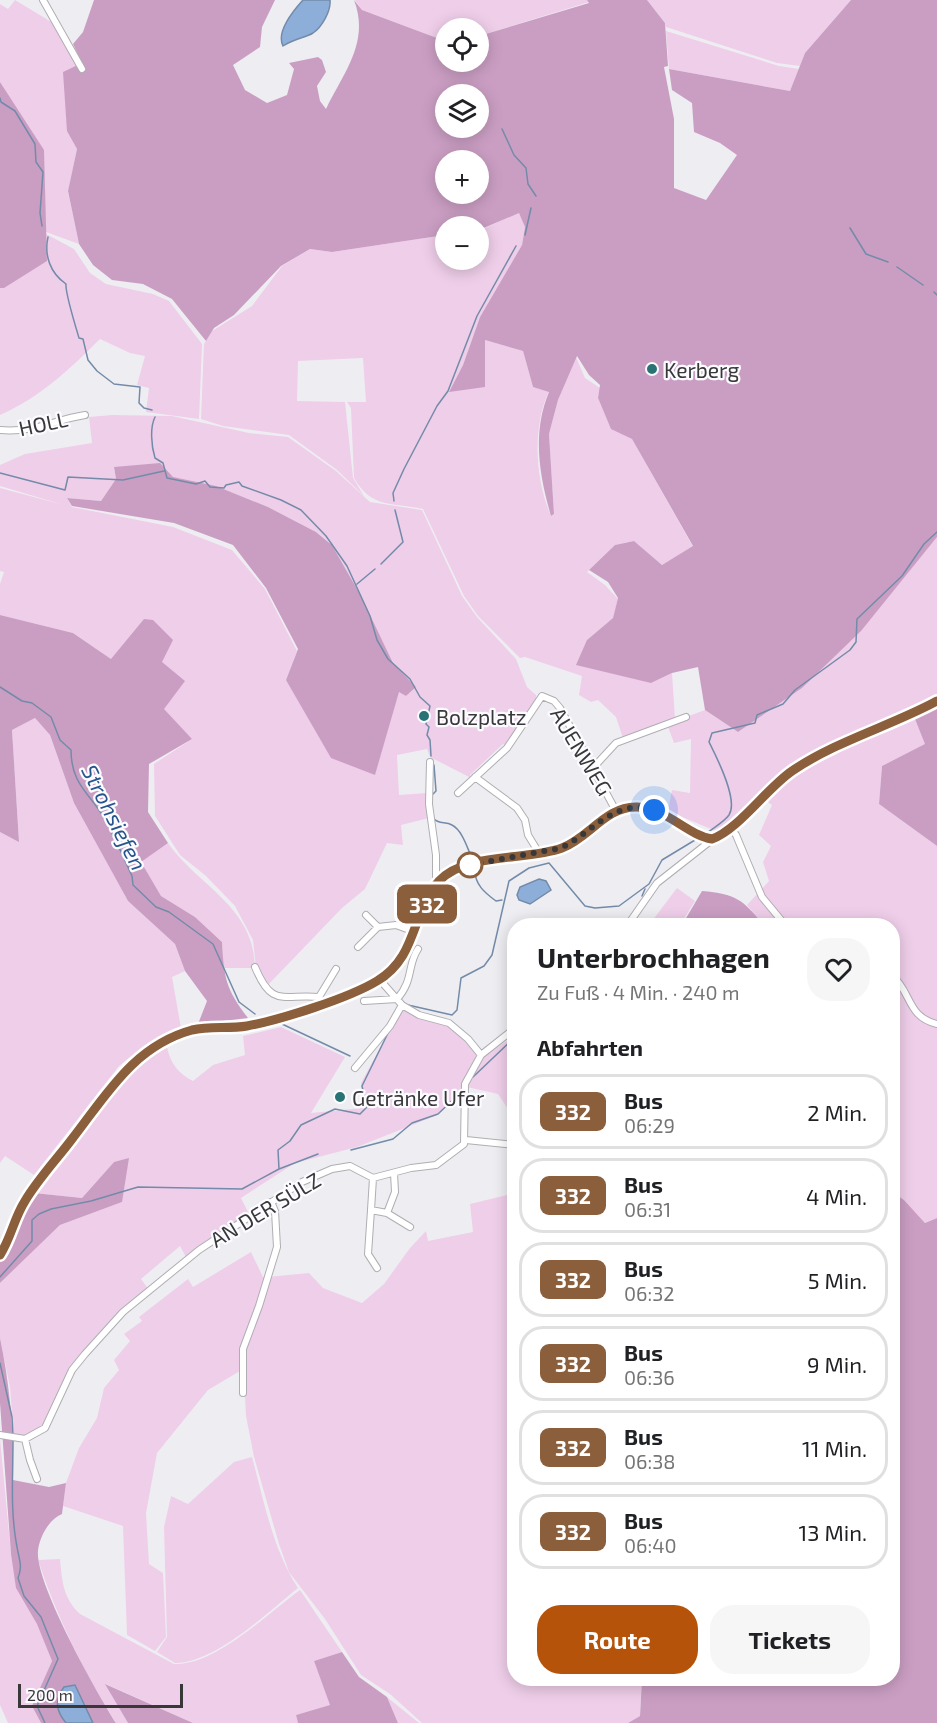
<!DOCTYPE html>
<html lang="de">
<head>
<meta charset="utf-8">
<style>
  body { margin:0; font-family:"Exo 2",sans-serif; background:#f6f6f6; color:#202124; height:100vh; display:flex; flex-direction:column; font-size:22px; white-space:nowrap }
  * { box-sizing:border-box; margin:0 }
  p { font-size:20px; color:#757577 }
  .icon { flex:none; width:33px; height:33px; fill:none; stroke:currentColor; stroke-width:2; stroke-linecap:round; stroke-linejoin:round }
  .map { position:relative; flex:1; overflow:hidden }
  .sheet { position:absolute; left:507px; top:918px; width:393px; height:768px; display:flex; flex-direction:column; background:#fff; border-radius:24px; box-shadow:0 3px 15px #0003 }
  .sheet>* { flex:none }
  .badge { padding:0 12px; border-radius:9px; font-size:21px; line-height:39px }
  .controls { position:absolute; left:435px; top:18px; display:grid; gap:12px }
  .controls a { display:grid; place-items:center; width:54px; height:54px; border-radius:50%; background:#fff; box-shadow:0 3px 15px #0003; font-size:30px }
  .scale { position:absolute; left:18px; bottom:15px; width:165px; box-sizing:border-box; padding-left:6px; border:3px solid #383839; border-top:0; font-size:16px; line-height:21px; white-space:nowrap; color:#383839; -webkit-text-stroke:4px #fcfbff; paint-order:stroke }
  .you { position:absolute; width:30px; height:30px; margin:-15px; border:4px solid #fff; border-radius:50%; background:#1a73e8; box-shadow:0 0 0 9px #1a73e833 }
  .map>.badge { position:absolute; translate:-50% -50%; box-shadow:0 0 0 3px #fff }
  h2 { padding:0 30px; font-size:22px; line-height:54px }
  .round { display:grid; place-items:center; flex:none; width:63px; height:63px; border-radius:24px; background:#f6f6f6 }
  .summary { display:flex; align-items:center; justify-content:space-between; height:102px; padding:0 30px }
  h1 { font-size:28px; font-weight:700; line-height:45px }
  .cta { display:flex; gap:12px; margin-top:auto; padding:12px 30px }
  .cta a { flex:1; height:69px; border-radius:24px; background:#b45309; color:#fff; font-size:24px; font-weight:700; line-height:69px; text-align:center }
  .cta a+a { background:#f6f6f6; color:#202124 }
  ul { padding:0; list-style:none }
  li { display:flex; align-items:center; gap:18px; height:75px; margin:0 12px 9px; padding:0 18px; border:3px solid #e0e0e0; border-radius:24px }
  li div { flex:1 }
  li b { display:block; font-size:22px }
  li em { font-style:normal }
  li .badge { min-width:66px; font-weight:700; text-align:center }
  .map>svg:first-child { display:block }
  .green { fill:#efcee9; fill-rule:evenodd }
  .forest { fill:#ca9ec3; fill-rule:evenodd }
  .water { fill:#8caed9; stroke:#738ba9; stroke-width:1.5 }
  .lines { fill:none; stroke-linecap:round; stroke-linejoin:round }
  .stream { stroke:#738ba9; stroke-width:1.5 }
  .minor-casing { stroke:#afaeb2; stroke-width:8 }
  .major-casing { stroke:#afaeb2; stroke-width:9 }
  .minor { stroke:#fff; stroke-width:6 }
  .major { stroke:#fff; stroke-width:8 }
  .line-casing { stroke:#fff; stroke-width:14 }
  .line { stroke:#8b5e3c; stroke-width:9 }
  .walk { stroke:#383839; stroke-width:6; stroke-dasharray:0 10.8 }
  .poi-dot { fill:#297374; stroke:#fcfbff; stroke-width:2 }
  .stop-dot { fill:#fff; stroke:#8b5e3c; stroke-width:3 }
  .labels { text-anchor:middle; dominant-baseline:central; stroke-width:4.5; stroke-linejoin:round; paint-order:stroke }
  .poi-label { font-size:21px; fill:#383839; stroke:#fcfbff; text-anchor:start }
  .street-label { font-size:21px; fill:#383839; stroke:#fcfbff }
  .water-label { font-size:22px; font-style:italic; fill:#27558b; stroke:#fcfbff }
</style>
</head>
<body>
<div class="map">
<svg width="937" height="1723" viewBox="0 0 937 1723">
  <rect width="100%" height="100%" fill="#eeeef2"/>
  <path class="green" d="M15 0 58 26 68 46 82 63 67 130 77 149 68 192 79 244 46 232 45 208 13 104 0 82V4L8 9Z
    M355 0H587L589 2 479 36 478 28H446L445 41 362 10Z
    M647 0H851L805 53 800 66 777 63 666 27 665 23Z
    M666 31 779 66 799 69 790 91 669 69Z
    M519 212 525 227 522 245 480 317 463 365 449 392 485 340 523 351 533 387 549 391C532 428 535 479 551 516L554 514 549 434 558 400 576 357 585 378 600 388 598 398 611 428 632 439 693 547 662 565 634 541 615 545 587 572 605 585 618 599 613 618 587 640 651 683 672 673 675 719 623 738 616 717 598 700 591 702 579 695 582 676 525 657 520 658 478 616 464 596 423 509C391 502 372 509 354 478L351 408 347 402H366L363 358 298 361 297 401 345 402 353 478 364 496 337 470 289 435 223 426 201 419 204 344 212 331 252 306 282 266 310 249 332 252 445 235 446 260H478L479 231Z
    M46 234 74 249 90 273 106 284 153 294 169 301 202 344 199 419 146 412 149 388 137 385 145 356 130 353 100 339C70 369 39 398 0 415V288L47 261Z
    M112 415 172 416 249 433 288 437 336 471 370 502 422 510 462 596 477 617 516 659 527 687 536 695V702L506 746 503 744 470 775 471 778 430 757 427 749 397 755 399 795 427 793 429 818 401 825 403 845 387 843 365 889 342 908 266 987 256 967 253 940 235 906 206 876 180 855 155 816 154 764 192 739 111 659 73 633 0 615V584L4 572 0 571V488L64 505 0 486V465L25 454 92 443 89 417ZM114 468 216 486 268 507 316 532 332 544 362 598 393 663 416 687 406 696 399 691 375 774 286 680 297 651 265 589 232 550 173 527 72 507 67 498 101 501 116 479Z
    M937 537V701L808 764 915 719 926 744 882 766 879 804 937 846V1218L925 1223 904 1200 893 1192 892 926 764 925 747 905 769 881 763 862 771 846 759 835 772 805 761 797 730 827 718 832 668 811 672 790 690 793 691 739 674 743 667 724 705 710 738 732 802 688 861 630Z
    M35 718 50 735 74 803 128 901 175 944 185 971 172 977 181 1028 140 1049 119 1066 34 1175 5 1156 0 1163V832L19 841 12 730Z
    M168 843C199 887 254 906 255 968H223L222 942 195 917 161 896 140 862Z
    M677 888 695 901 680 925H649Z
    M402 1008C433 1018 459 1026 477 1054L462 1083V1093L435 1116 357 1147 295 1163 241 1198 249 1214 187 1259 180 1246 141 1279 149 1290 71 1368 46 1424 24 1436 14 1438 10 1387 0 1338V1283L60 1225 122 1202 114 1162 82 1198 34 1193C74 1141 110 1081 167 1047 170 1063 179 1074 193 1081L213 1065 245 1055 243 1036 281 1027 345 1057 311 1113 362 1108 361 1083Z
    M514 1036V1118L498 1094 467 1087 485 1056Z
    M511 1194 514 1201V1678L642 1679 640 1716 628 1723H422L390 1694 361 1675 325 1619 289 1572 279 1544 254 1457 246 1416 243 1357 268 1277 309 1273 323 1288 362 1303 384 1284 410 1248 426 1231 428 1241 473 1232 470 1204Z
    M251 1252 263 1277H266L241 1349 240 1371 208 1390 157 1453 146 1513 149 1564 163 1573 166 1637 155 1651 127 1635 123 1526 63 1506 66 1483 79 1448 97 1418 104 1388 119 1370 114 1360 130 1341 124 1334 142 1321 139 1317 188 1279 193 1287Z
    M0 1439 11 1554 52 1661 32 1706 41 1723H8L0 1705Z
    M252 1457C264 1501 273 1550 298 1588 267 1613 215 1663 175 1663L157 1652 167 1637 164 1527 171 1496 188 1504 234 1462Z
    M60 1559C62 1581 63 1598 80 1614L174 1664C215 1666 267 1614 300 1590L342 1652 314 1661 331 1705 296 1715 298 1723H193L106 1684 128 1723H116C84 1672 57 1618 38 1560Z
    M387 1697 419 1723H398Z"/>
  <path class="forest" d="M94 0H275L262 27 260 47 233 65 245 90 267 103 287 95 294 69 289 63 318 57 322 60 326 72 317 86 320 101 326 109C344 72 370 42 354 0L362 10 445 41 446 62H478L479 36 589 3 587 0H647L665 23 668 66 664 67 674 119V188L706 200 737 155 720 143 694 132 692 103 672 90 669 69 790 91 805 53 851 0H937V537L861 631 802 688 738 732 705 710 698 667 672 673 651 683 576 665 587 640 613 618 618 598 608 582 589 570 615 545 634 541 662 565 693 546 632 439 611 429 598 398 600 385 589 375 577 356 558 400 549 434 554 514 551 516C539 475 532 432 549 392L533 387 523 351 485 340V387L449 392 463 365 480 317 522 245 525 227 519 213 479 230 478 226H446L445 235 332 252 310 249 281 266 234 315 214 328 206 341 172 299 143 284 112 280 93 265 79 244 68 191 77 149 67 131 63 72 82 63 73 44 83 32ZM446 94H478V128H446ZM446 160H478V194H446Z
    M0 82 44 150 47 261 4 288H0Z
    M160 463 173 477 216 486 268 507 316 532 332 545 361 596 393 663 416 687 406 696 399 692 375 775 331 758 286 680 298 649 266 588 233 545 174 523 72 506 67 498 101 501 116 479 114 467Z
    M0 615 73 633 111 659 144 619 153 620 173 640 162 662 185 681 164 709 192 739 149 764 148 812 168 843 141 862 161 896 195 917 222 942C224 979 226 989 248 1018L198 1024 207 1001 185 971 175 944 128 901 74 803 50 735 35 718 12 730 19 842 0 832Z
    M937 706V846L879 804 882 766 925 744 915 719Z
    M702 891C736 894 742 899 764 925H682Z
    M129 1158 122 1202 60 1225 0 1283V1261L34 1193 82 1198 114 1162Z
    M893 1192 904 1200 925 1223 937 1218V1723H628L640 1716 642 1679 892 1678Z
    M0 1338C10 1386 14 1431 13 1480L49 1487 66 1483 62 1514C49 1519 39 1538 38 1551 35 1583 97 1693 116 1723H41L32 1706 52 1661 37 1624 16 1588 11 1554 0 1403Z
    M342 1652 359 1677 387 1697 398 1723H298L296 1715 330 1705 314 1661Z
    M105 1684 193 1723H128Z"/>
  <path class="water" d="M303 0H330C331 11 322 27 313 33 305 38 295 38 283 46 276 32 293 11 303 0Z
    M539 879 546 881 551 890 530 904 519 900 517 895 520 887Z
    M75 1685 93 1723H66C56 1711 54 1700 64 1687Z"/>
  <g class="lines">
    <path class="stream" d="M0 98 1 102 15 111 35 144 36 162 43 172 40 213 42 226
      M502 129 514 155 526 168 528 184 536 196
      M850 228 866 254 888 262
      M525 235 531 208
      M48 237C44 255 50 273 66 284 65 292 76 328 79 338L83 339 88 360 97 371 114 384 140 387 139 403 144 408 152 410
      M897 267 923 285
      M934 292 937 295
      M155 417C150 427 151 445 155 458L163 463 167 478 196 484 205 481 210 487 224 488 226 485 239 482 242 486 281 500 301 510 326 536 347 566 370 616 377 640 388 659 410 679 420 697 430 706 426 724 429 727 427 735 430 740 431 756
      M0 473 65 490 68 477 123 480 164 471
      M394 501 393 493 404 469 437 406 448 391 477 316 516 246
      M381 564 403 542 395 510
      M357 584 375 569
      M0 687 22 701 32 703 51 717 60 740 71 750C71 783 88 792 103 816 114 835 123 856 132 876L133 885 156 907 169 912 213 944 239 1002 255 1014
      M432 795 436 791 434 765
      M433 818C439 825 445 821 452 825 462 830 467 847 471 856
      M707 833C713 828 724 822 729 815 739 800 716 756 709 742L712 733 755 723 757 715 783 704 795 690 850 650 856 642 857 619 902 576 924 544 937 532
      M475 869C474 884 485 893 496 901L502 900
      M642 896 645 889
      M408 1005 452 1015 457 1010 461 978 484 966 492 955 509 881 529 868 549 863 585 906 595 908 619 906 649 884 662 860 700 837
      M282 1024 350 1056
      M473 1077 514 1038
      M351 1150 393 1139 412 1123 438 1114 460 1093
      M279 1169 318 1154
      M0 1277 32 1241V1220L39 1214 51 1209 91 1201 138 1187 242 1189 279 1169 278 1150 290 1141 301 1125 335 1109 360 1114 367 1107 362 1086 388 1033
      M0 1363 12 1417 13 1435
      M892 1416 893 1434 899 1443 892 1473
      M13 1440C13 1476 10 1511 17 1547 19 1559 23 1566 18 1578L24 1596 41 1617 58 1659 37 1706 45 1723"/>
    <defs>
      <path id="minor" d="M43 0 82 69
        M0 430C34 433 53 420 85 415
        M430 762 429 804 436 855V886
        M592 769 616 743 686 717
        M475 777 517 808 525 820 528 835 539 853
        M458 793 507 748 542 696 554 701 560 708 616 811
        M730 827 736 835 762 897 786 926
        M366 915 378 927 396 925 415 932
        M627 926 657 883 713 839
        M358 947 378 927
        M255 967C272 1008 282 994 319 997L321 1004
        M892 975C912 993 907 1017 937 1024
        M319 997 336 969
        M364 1001 397 999C414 980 407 965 418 949
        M481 1055 514 1029
        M355 1068 390 1026 402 1005
        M466 1140 514 1145
        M373 1178 371 1210 387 1213 395 1192 394 1173
        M371 1210 368 1254 377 1268
        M387 1213 410 1227
        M243 1393V1349L259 1306 277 1247 275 1211 271 1202
        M0 1435 25 1439 45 1428 72 1370 85 1354 123 1312 199 1250 302 1182 332 1169 350 1166 373 1178 411 1168 436 1165 464 1144 465 1084 481 1055 468 1039 449 1023 419 1015 402 1005 380 980
        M25 1439 30 1460 37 1479"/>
      <path id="major" d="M0 1255C11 1238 14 1218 25 1201 38 1179 57 1159 72 1139 107 1094 134 1046 192 1030 210 1026 229 1029 247 1026 280 1020 349 998 378 981 418 957 411 912 439 881 466 852 527 861 562 848 589 838 606 806 637 807 666 808 686 835 713 839 738 830 767 788 792 771 834 743 892 725 937 701"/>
    </defs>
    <use href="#minor" class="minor-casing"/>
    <use href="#major" class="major-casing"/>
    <use href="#minor" class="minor"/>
    <use href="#major" class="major"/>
  </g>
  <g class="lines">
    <defs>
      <path id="line" d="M0 1255C11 1238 14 1218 25 1201 38 1179 57 1159 72 1139 107 1094 134 1046 192 1030 210 1026 229 1029 247 1026 280 1020 349 998 377 981 418 957 411 912 439 881 466 852 527 861 562 848 589 838 606 806 637 807 667 808 687 835 712 839 738 830 767 788 792 771 836 741 891 726 937 701"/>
    </defs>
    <use href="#line" class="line-casing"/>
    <use href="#line" class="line"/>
    <path class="walk" d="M470 865 561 848C594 832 614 798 654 810"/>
  </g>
  <g class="poi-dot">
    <circle cx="652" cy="369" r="6"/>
    <circle cx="424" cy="716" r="6"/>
    <circle cx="340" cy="1097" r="6"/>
  </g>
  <circle class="stop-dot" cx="470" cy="865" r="12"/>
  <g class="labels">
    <g class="poi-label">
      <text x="664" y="369">Kerberg</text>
      <text x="436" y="716">Bolzplatz</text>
      <text x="352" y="1097">Getränke Ufer</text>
    </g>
    <g class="street-label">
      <text transform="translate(43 423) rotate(-12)">HOLL</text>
      <text transform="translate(582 751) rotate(59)">AUENWEG</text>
      <text transform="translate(265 1209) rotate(-31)">AN DER SÜLZ</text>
    </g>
    <g class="water-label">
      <text transform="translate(115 817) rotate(63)">Strohsiefen</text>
    </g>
  </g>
</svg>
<div class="controls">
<a><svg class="icon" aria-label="locate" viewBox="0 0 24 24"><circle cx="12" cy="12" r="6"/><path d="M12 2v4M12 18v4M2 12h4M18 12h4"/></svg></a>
<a><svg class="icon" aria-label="layers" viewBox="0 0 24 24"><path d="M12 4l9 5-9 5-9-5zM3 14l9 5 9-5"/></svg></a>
<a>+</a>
<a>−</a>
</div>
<div class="scale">200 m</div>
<div class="you" style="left:654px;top:810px"></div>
<b class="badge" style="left:427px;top:904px;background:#8b5e3c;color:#fff">332</b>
<section class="sheet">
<div class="summary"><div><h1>Unterbrochhagen</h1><p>Zu Fuß · 4 Min. · 240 m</p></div><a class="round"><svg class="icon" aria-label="heart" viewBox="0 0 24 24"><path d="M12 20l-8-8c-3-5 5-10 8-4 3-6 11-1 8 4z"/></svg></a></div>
<h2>Abfahrten</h2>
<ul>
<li><span class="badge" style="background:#8b5e3c;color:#fff">332</span><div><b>Bus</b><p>06:29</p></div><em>2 Min.</em></li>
<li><span class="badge" style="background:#8b5e3c;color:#fff">332</span><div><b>Bus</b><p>06:31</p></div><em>4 Min.</em></li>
<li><span class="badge" style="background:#8b5e3c;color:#fff">332</span><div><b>Bus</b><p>06:32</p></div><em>5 Min.</em></li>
<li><span class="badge" style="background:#8b5e3c;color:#fff">332</span><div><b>Bus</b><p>06:36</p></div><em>9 Min.</em></li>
<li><span class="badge" style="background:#8b5e3c;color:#fff">332</span><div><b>Bus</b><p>06:38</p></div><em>11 Min.</em></li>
<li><span class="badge" style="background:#8b5e3c;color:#fff">332</span><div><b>Bus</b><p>06:40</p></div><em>13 Min.</em></li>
</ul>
<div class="cta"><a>Route</a><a>Tickets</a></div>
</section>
</div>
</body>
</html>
